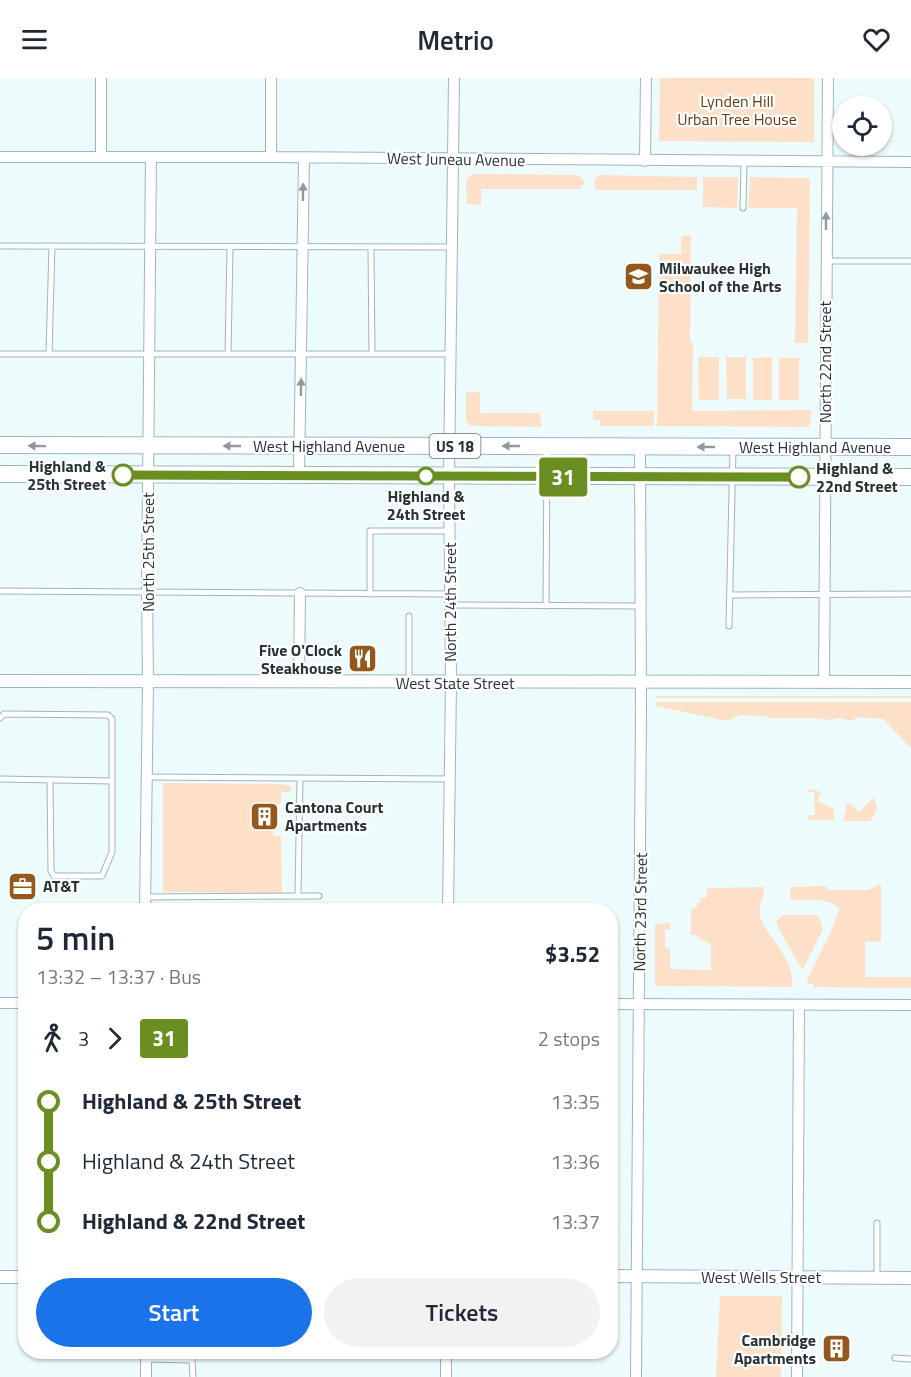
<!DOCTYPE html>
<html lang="en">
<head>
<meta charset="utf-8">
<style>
  body { margin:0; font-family:"Titillium Web",sans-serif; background:#f2f2f3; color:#1f2937; height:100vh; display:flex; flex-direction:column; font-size:22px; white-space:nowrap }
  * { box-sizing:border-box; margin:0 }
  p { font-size:20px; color:#747a83 }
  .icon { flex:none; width:33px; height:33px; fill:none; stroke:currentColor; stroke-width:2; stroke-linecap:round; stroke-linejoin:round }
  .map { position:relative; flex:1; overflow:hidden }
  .side { position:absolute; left:18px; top:825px; width:600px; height:456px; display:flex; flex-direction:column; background:#fff; border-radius:24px; box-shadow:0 2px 4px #0004 }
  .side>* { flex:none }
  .badge { padding:0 12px; border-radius:4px; font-size:21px; line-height:39px }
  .buttons { position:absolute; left:832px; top:18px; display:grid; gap:12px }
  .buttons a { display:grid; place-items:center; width:60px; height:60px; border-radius:50%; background:#fff; box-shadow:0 2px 4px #0004; font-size:30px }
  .map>.badge { position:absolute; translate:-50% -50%; box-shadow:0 0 0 3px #fff }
  .legs { display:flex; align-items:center; gap:9px; height:66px; padding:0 18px; font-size:20px }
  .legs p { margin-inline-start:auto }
  .summary { display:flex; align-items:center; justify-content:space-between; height:102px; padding:0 18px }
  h1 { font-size:33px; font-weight:600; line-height:45px }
  .action { display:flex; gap:12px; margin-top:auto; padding:12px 18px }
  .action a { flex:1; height:69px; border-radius:36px; background:#1a73e8; color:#fff; font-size:24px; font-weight:600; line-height:69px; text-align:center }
  .action a+a { background:#f2f2f3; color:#1f2937 }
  ul { padding:0 18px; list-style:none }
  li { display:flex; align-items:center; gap:21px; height:60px; font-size:22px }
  li i { display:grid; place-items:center; width:9px; height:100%; margin:0 8px; background:currentColor }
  li i::after { content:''; width:15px; height:15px; margin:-8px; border:4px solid; border-radius:50%; background:#fff }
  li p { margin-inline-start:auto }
  li:first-child i { background:linear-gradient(#0000 50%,currentColor 0) }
  li:last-child i { background:linear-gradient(currentColor 50%,#0000 0) }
  header { display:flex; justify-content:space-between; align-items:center; height:78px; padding:0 18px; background:#fff; font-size:27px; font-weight:600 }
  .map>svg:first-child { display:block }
  .green { fill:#fee0c8 }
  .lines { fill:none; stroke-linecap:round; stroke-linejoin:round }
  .service-casing { stroke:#9ab7be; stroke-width:7 }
  .minor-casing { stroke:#9ab7be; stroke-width:12 }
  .tertiary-casing { stroke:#9ab7be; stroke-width:14 }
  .primary-casing { stroke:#9ab7be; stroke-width:18 }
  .service { stroke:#fff; stroke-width:5 }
  .minor { stroke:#fff; stroke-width:10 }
  .tertiary { stroke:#fff; stroke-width:12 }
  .primary { stroke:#fff; stroke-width:16 }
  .oneway { fill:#93999a }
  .line-1-casing { stroke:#fff; stroke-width:14 }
  .line-1 { stroke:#6b8e23; stroke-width:9 }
  .stop-1-dot { fill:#fff; stroke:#6b8e23; stroke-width:3 }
  .labels { text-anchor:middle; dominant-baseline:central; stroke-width:4.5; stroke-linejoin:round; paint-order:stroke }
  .shield { fill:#fff; stroke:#687072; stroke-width:1.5 }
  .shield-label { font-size:15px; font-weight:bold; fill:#273335 }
  .park-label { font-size:16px; fill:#673a0c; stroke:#fff }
  .street-label { font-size:16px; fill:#273335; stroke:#fff }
  .poi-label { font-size:16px; font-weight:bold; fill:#273335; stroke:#fff; text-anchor:start }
  .stop-label { font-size:16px; font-weight:bold; fill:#273335; stroke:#fff; text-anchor:end }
</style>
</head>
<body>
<header><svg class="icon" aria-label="menu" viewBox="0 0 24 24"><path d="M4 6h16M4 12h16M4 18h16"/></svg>Metrio<svg class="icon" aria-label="heart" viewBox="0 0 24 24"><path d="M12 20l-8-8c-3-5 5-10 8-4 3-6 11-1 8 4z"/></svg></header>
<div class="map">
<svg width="911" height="1299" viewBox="0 0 911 1299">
  <rect width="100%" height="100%" fill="#eefbfd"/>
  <path class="green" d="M660 0H814V64L659 63Z
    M472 96 578 97 584 103V107H581V111H481V127L467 126 466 102Z
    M599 97 697 99V112H596L594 103Z
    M703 99H738L737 130 703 129Z
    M750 99 810 100 808 265H795L797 130H748Z
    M691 157 690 264 693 265 692 333 811 332V345L808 349 657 348 659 176H681V158Z
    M698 279H719V322H699Z
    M726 279H746V321H727Z
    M772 279V322H753V280Z
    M779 280H799V322H779Z
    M466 314H480V335H542L540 337 542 349 471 348 466 343Z
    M593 333H654V348H600V342H593Z
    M656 618H911V620H656Z
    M656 624H911V670L883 641 857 639 852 643 838 640 830 642 811 640H769L766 638 740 637 727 643 656 628Z
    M163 705 281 706 291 708V714H281V726H274L273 758H281L282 815 163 814Z
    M809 711 821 714 817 723 834 731V742H809L808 737H815L814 714H807Z
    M874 719 877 730 871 743H843L847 726H851L859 734Z
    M878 807H881V863L865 864V899H911V910L814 909 813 906H808L807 902 832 851 839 831C831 819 804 822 791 822L790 809 826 808 827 812H868Z
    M764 809C764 820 758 831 760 839 769 862 796 882 792 909L655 908V846L670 845V851L665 852V870L670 871V891L711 892V866L698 860 697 857H691V831L697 830V825H701L700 820H706L707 810Z
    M783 837H815L819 839 823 851 803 891 801 890 779 851 776 843Z
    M720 1218H782L781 1299H716Z"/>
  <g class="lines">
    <defs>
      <path id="service" d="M743 130 744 83
        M0 168 451 169
        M371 170 372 276
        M826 183H911
        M0 276H451
        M49 276 52 168
        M228 276 230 169
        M0 513 450 516
        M370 516V453H450
        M730 517 911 516
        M450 527 641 528
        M546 528 547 370
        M409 538V602
        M729 548 733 370
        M0 640 4 636 108 637 112 641V703L0 701
        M146 699 450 701
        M50 702 51 793 54 798H102L112 774V703
        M298 818 300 700
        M145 819 319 818
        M877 1145V1199
        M895 1280 911 1281
        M146 1281 192 1282 193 1299"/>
      <path id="minor" d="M101 0V79
        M0 79H271L911 84
        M271 79V0
        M645 83 646 0
        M299 397 304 80
        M299 603 300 515
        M824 605 828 0
        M145 832 148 604 147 515 151 79
        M448 832 451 605 449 398 454 0
        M0 925H26
        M610 926 911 927
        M446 1274V1299
        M146 1299V1274
        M636 1299 641 633 640 369
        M797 1299 799 927"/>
      <path id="tertiary" d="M0 603 911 604
        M610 1198 911 1200
        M0 1199H26"/>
      <path id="primary" d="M0 367 911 369
        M0 396 911 399"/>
    </defs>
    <use href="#service" class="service-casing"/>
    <use href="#minor" class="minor-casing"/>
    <use href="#tertiary" class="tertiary-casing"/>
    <use href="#primary" class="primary-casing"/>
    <use href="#service" class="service"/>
    <use href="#minor" class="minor"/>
    <use href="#tertiary" class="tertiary"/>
    <use href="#primary" class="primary"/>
  </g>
  <defs><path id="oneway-solid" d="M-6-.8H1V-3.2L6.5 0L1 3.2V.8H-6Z" transform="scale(1.5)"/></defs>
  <g class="oneway">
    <use href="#oneway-solid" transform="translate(303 114) rotate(-89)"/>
    <use href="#oneway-solid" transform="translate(826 143) rotate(-90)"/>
    <use href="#oneway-solid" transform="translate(301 309) rotate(-89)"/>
    <use href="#oneway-solid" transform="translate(37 368) rotate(-179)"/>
    <use href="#oneway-solid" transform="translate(232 368) rotate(180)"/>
    <use href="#oneway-solid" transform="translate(511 368) rotate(-180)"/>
    <use href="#oneway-solid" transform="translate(706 369) rotate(-180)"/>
  </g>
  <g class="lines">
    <defs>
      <path id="line-1" d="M123 397 799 399"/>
    </defs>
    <use href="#line-1" class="line-1-casing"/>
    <use href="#line-1" class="line-1"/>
  </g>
  <defs>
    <symbol id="school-square" viewBox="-11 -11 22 22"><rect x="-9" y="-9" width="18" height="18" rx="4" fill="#95581c" stroke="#fff"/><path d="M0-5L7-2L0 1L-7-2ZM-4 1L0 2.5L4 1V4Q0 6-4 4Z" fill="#fff"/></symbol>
    <symbol id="restaurant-square" viewBox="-11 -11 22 22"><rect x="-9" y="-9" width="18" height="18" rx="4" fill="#95581c" stroke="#fff"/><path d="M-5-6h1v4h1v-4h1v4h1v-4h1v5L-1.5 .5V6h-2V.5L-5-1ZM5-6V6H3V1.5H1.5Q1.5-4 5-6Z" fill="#fff"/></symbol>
    <symbol id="building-square" viewBox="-11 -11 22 22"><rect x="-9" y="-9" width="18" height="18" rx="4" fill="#95581c" stroke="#fff"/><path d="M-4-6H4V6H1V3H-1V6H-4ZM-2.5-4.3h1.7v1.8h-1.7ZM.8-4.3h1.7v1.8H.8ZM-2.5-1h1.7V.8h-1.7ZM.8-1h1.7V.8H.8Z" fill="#fff"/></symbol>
    <symbol id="office-square" viewBox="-11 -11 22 22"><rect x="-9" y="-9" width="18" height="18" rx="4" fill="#95581c" stroke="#fff"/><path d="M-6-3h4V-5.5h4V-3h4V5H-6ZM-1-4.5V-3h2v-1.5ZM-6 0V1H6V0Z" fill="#fff"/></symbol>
  </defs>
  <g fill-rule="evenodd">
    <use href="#school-square" x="622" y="182" width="33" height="33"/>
    <use href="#restaurant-square" x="346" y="564" width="33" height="33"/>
    <use href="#building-square" x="248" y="722" width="33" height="33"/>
    <use href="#office-square" x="6" y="792" width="33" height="33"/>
    <use href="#building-square" x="820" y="1254" width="33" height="33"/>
  </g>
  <g class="stop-1-dot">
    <circle cx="123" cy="397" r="10"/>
    <circle cx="426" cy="398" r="8"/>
    <circle cx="799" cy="399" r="10"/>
  </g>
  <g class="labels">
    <rect class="shield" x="429.5" y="356" width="51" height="24" rx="4.5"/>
    <g class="shield-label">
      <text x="455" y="368">US 18</text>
    </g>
    <g class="park-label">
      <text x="737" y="23">Lynden Hill<tspan x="737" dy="18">Urban Tree House</tspan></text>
    </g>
    <g class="street-label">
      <text transform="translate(456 81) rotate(1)">West Juneau Avenue</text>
      <text transform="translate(825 284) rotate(-90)">North 22nd Street</text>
      <text x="329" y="368">West Highland Avenue</text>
      <text x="815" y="369">West Highland Avenue</text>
      <text transform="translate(148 474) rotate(-90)">North 25th Street</text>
      <text transform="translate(450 524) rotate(-90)">North 24th Street</text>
      <text x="455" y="605">West State Street</text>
      <text transform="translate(640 834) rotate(-89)">North 23rd Street</text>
      <text x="761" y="1199">West Wells Street</text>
    </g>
    <g class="poi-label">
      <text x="659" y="190">Milwaukee High<tspan x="659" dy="18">School of the Arts</tspan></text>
      <text x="342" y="572" text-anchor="end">Five O'Clock<tspan x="342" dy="18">Steakhouse</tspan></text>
      <text x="285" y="729">Cantona Court<tspan x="285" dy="18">Apartments</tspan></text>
      <text x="43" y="808">AT&amp;T</text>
      <text x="816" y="1262" text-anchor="end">Cambridge<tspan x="816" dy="18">Apartments</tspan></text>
    </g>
    <g class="stop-label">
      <text x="106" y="388">Highland &amp;<tspan x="106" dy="18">25th Street</tspan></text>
      <text x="816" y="390" text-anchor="start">Highland &amp;<tspan x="816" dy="18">22nd Street</tspan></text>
      <text x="426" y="418" text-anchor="middle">Highland &amp;<tspan x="426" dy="18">24th Street</tspan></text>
    </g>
  </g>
</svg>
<div class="buttons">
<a><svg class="icon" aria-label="locate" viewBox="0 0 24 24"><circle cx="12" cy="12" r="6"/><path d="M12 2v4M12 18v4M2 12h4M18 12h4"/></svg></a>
</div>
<b class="badge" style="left:563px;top:399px;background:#6b8e23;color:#fff">31</b>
<section class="side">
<div class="summary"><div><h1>5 min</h1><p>13:32 – 13:37 · Bus</p></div><b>$3.52</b></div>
<div class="legs"><svg class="icon" aria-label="walk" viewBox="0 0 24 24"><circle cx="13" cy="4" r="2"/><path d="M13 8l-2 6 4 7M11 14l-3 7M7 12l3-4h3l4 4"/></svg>3<svg class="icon" aria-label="forward" viewBox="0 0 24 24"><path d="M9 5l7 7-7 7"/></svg><b class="badge" style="background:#6b8e23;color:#fff">31</b><p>2 stops</p></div>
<ul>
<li><i style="color:#6b8e23"></i><b>Highland &amp; 25th Street</b><p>13:35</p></li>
<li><i style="color:#6b8e23"></i><span>Highland &amp; 24th Street</span><p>13:36</p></li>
<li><i style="color:#6b8e23"></i><b>Highland &amp; 22nd Street</b><p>13:37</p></li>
</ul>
<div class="action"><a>Start</a><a>Tickets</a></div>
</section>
</div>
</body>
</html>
